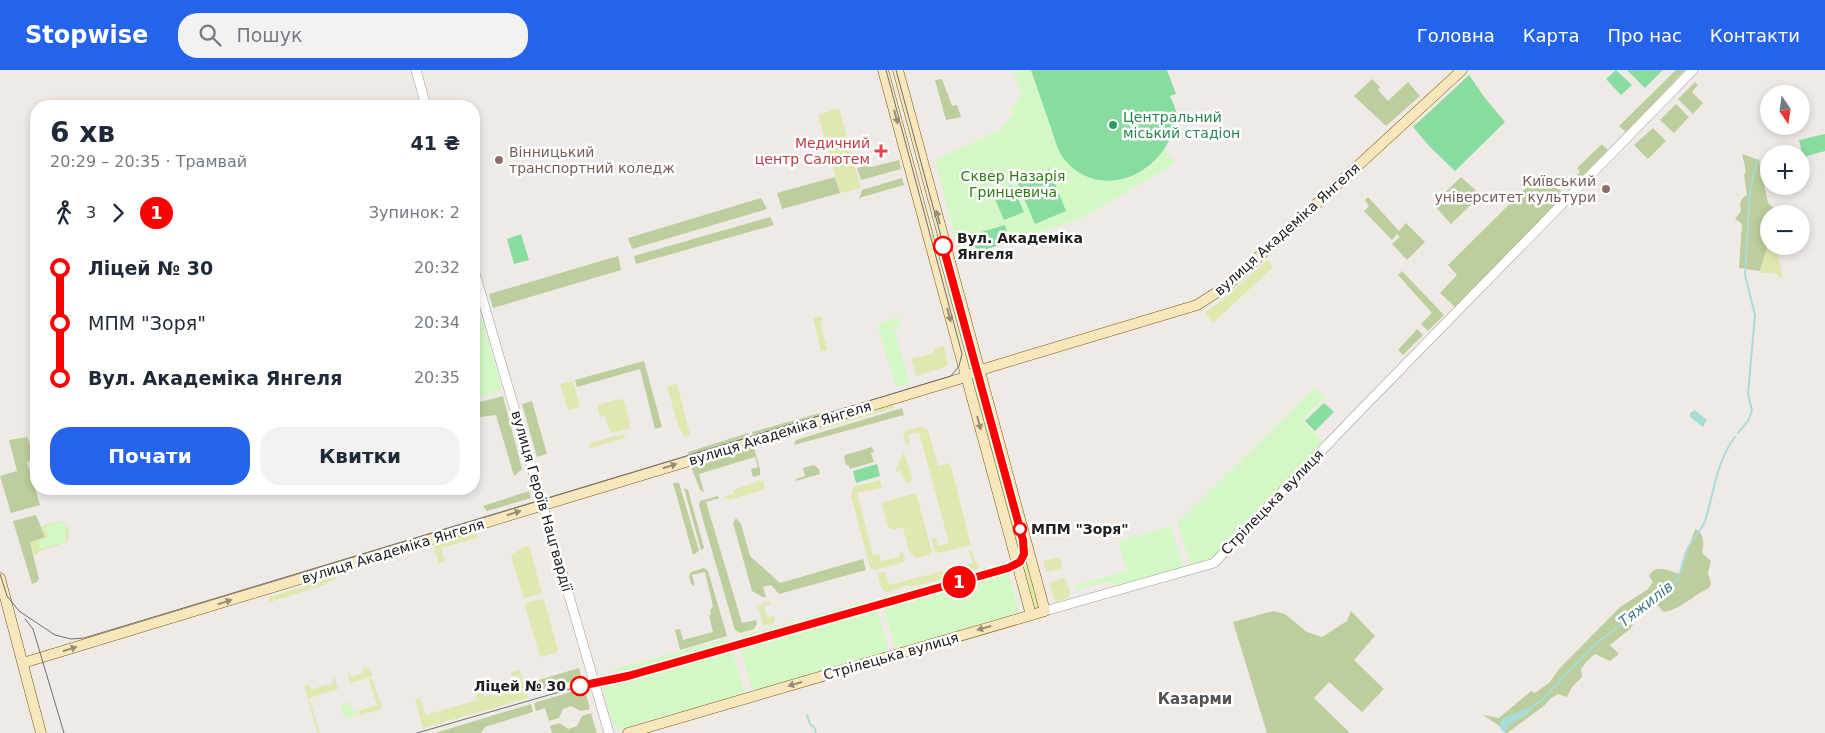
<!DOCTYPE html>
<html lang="uk">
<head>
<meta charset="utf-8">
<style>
  body { margin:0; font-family:"DejaVu Sans",sans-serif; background:#f2f2f3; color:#1f2937; height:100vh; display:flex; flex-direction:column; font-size:19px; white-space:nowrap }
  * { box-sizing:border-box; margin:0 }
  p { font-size:16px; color:#747a83 }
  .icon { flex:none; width:28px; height:28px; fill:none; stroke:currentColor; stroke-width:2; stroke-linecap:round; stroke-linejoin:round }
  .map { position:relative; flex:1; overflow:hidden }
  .drawer { position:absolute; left:30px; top:30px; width:450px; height:395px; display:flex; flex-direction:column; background:#fff; border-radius:20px; box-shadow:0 2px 8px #0003 }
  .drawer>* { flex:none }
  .badge { padding:0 10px; border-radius:16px; font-size:18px; line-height:32px }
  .needle { width:32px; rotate:167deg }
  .buttons { position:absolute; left:1760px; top:15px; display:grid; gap:10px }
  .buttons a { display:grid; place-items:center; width:50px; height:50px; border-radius:50%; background:#fff; box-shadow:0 2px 8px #0003; font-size:25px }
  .map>.badge { position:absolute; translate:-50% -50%; box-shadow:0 0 0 2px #fff }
  .legs { display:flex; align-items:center; gap:8px; height:55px; padding:0 20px; font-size:16px }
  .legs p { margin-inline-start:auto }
  .summary { display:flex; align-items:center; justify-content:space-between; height:85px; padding:0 20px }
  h1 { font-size:28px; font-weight:700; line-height:38px }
  .cta { display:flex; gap:10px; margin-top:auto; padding:10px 20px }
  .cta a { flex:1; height:58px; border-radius:20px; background:#2563eb; color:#fff; font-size:20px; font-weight:700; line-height:58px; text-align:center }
  .cta a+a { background:#f2f2f3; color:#1f2937 }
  ul { padding:0 20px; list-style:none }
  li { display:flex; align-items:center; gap:18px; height:55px; font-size:19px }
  li i { display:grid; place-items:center; width:8px; height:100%; margin:0 6px; background:currentColor }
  li i::after { content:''; width:12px; height:12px; margin:-6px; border:4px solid; border-radius:50%; background:#fff }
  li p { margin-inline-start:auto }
  li:first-child i { background:linear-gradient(#0000 50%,currentColor 0) }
  li:last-child i { background:linear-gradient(currentColor 50%,#0000 0) }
  header { display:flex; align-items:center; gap:30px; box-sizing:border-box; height:70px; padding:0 25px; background:#2563eb; color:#fff }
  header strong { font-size:24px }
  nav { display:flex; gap:28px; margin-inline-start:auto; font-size:18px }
  .search { width:350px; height:45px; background:#f2f2f3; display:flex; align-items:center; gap:12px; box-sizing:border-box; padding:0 18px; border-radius:20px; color:#747a83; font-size:19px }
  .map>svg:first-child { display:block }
  .grass { fill:#dfe8af; fill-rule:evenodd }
  .forest { fill:#bcce9d }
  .park { fill:#d3f8c6 }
  .pitch { fill:#88dc9f }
  .water { fill:#a9dcd6 }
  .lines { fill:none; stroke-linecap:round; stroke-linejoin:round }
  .stream { stroke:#a9dcd6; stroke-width:2 }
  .tertiary-casing { stroke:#9d9d9d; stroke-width:10 }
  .secondary-casing { stroke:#765c08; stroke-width:11 }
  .tertiary { stroke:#fff; stroke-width:9 }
  .secondary { stroke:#f8e7bd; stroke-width:10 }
  .tram { stroke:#6e6e6e; stroke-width:1 }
  .oneway { fill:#978d76 }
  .line-1-casing { stroke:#fff; stroke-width:11 }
  .line-1 { stroke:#f00; stroke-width:8 }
  .leisure-dot { fill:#2e9e5b; stroke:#fff; stroke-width:2 }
  .health-dot { fill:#e0444e; stroke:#fff; stroke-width:2 }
  .education-dot { fill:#8d6e63; stroke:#fff; stroke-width:2 }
  .stop-1-dot { fill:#fff; stroke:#f00; stroke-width:2.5 }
  .labels { text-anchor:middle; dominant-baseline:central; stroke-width:5; stroke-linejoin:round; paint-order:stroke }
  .leisure-label { font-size:14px; fill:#27864d; stroke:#fff; text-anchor:start }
  .health-label { font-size:14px; fill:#be3a42; stroke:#fff; text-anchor:end }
  .education-label { font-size:14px; fill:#785e54; stroke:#fff; text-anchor:start }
  .park-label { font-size:14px; fill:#2c7d0f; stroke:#fff }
  .street-label { font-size:14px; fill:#202020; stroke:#fff }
  .stop-label { font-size:14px; font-weight:bold; fill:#202020; stroke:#fff; text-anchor:start }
  .water-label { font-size:15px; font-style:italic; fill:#407c87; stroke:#fff }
  .neighbourhood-label { font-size:15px; font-weight:bold; fill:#535353; stroke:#fff }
</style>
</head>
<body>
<header>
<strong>Stopwise</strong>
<div class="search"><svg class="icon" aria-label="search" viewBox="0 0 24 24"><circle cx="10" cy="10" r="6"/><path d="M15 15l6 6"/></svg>Пошук</div>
<nav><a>Головна</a><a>Карта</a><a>Про нас</a><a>Контакти</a></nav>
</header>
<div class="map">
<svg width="1825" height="663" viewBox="0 0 1825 663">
  <rect width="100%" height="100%" fill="#f0eae7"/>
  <path class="grass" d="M839 38 861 118 840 123 818 45Z
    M1769 171V176H1776L1783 209 1773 203H1760Z
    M1268 190 1273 197 1213 253 1205 243 1222 230Z
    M822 246 823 251 820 252 827 279 825 281H821L813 248Z
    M944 276 948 296 916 306 911 289 934 283 933 279Z
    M573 311 580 337 568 340 560 314Z
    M677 314 690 365 684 367 678 355 667 316Z
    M980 317 1022 477 1021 489 973 319Z
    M619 329 624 331 631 358 610 363 605 346 600 347 597 335Z
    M893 335 894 338 819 360 820 356Z
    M921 357 924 358 928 361 938 396 950 393 971 475 938 483 935 481 931 469 936 468 938 476 949 473 919 362 908 365 910 373 906 374 903 364 907 360Z
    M623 364 626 368 590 378V373Z
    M904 382 913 411 906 413 904 407 902 408 901 400 895 402Z
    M880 410 882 418 857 423 873 485 879 484 881 491 899 487 902 480 905 489 904 492 875 500 870 497 851 426 853 417Z
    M760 411H763L765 419 729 430 727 428 724 429V427L733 424 735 419Z
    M916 423 932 482 930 485 916 488 909 482 903 457 893 460 888 457 882 435 883 432Z
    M62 451C70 454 70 465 67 472L40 481 34 486 30 471 45 467 42 456ZM61 452 65 453 67 457 65 464 66 469 38 472 48 469Z
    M476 462 478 468 441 478 445 492 439 493 433 475Z
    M529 476 542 523 524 529 511 486 521 478Z
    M969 481H971L979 497 977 500 912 517 907 515 886 523C881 518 877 510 879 503L885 501 889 515 973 493Z
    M1026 487 1040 538 1034 539 1021 495Z
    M1060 487 1062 498 1046 502 1043 491Z
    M336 506 337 509 327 512V514L270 532 269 527Z
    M1065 508 1070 522 1068 528 1056 532 1054 529 1049 512Z
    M542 529 544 530 558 580 557 582 542 587 540 586 525 536 526 533Z
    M770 531 771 534 764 536 767 547 774 546 775 549 774 553 763 556 758 537 763 533Z
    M366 598 370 599 373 606 350 613 348 605 349 603 351 607 363 603V599Z
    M519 599 528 628 423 658 415 630 420 628 426 645 477 630 475 622 482 620 485 627 520 617 517 605 512 606 511 602Z
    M334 607H339L335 608 338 619 309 628 320 663H318L304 616 309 615 312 619 333 613Z
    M372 608 382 637 380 640 360 645 359 641 377 635 369 609Z"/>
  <path class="forest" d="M1676 0H1685L1626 62 1619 56Z
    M942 9 952 36 957 35 961 47 946 50 935 10Z
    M1372 9 1380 17 1378 20 1388 31 1408 12 1420 26 1386 56 1354 26Z
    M1695 12 1698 15 1692 22 1703 33 1693 44 1678 29Z
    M1676 34 1689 47 1674 63 1660 50Z
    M1653 58 1666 71 1648 89 1634 75Z
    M1602 74 1608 80 1576 112 1573 109 1580 102 1577 98Z
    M1742 84 1759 90 1768 133 1775 139 1772 144H1769V171L1760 201 1739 198 1742 154 1735 149 1741 141C1739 133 1740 129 1747 125L1744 105 1746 101Z
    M899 90 901 99 861 110 857 98 869 95 871 97Z
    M1542 102 1566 126 1455 237 1440 223 1457 205 1448 195Z
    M835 107 840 123 782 139 777 123Z
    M1461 107 1481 125 1451 154 1433 134Z
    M902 108 904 115 859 128 862 120Z
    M1368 127 1399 161 1406 153 1425 172 1407 190 1392 174 1400 167 1397 164 1392 170 1364 141 1369 136 1365 130Z
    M761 128 767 139 632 179 628 168Z
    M770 147 774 155 636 194 634 186Z
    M618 186 621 200 493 238 489 224Z
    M1402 201 1444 245 1428 261 1421 254 1432 243 1398 205Z
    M1417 259 1423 265 1403 285 1398 280Z
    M644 291 662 357 655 359 640 299 577 317 575 310Z
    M503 326 522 399 514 406 496 345 480 347 476 333Z
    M532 331 547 384 537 387 522 334Z
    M902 338 904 345 794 375 796 370Z
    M824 342 825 344 753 365 752 362Z
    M748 363 749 366 689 385 688 382Z
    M27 367 30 375 36 373V390L27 392 40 435 11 443 0 406 17 401 9 370Z
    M872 377 874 382 871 383 874 392 850 399 849 396 846 395 844 388 845 385Z
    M754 378 760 399V405L753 407 751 399 758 397 755 387 699 404 704 422 700 420 692 399 693 396Z
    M814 395 819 399 820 404 796 411V409L805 406 803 398Z
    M673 413H679L699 481 693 485Z
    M684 418 688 420 704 478 701 480Z
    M529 421 531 428 487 441 483 436Z
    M718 426 719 428 706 432 742 553 756 550 757 554 754 559 740 563 735 560 699 436 700 431Z
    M36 445 45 467 30 472 39 509 37 512 32 514 13 451Z
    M736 448 741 454 750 486 780 513 863 489 866 500 779 524 771 515 763 517 766 527H763L752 521 733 453Z
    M1695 459C1705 463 1704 474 1702 483L1711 491 1708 503 1711 513 1709 518C1693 525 1682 539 1664 542L1656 534 1637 548 1630 559 1610 575 1619 584 1610 591 1595 584 1587 591 1581 599 1582 607 1572 617 1567 627 1558 624 1550 629 1544 636 1507 663 1502 661 1501 657 1483 645 1499 648 1531 621 1535 623 1550 612 1559 599 1620 537 1647 520 1653 512 1649 506C1656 493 1668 501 1680 504Z
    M704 498 708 501 727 566 680 580 675 560 680 559 683 570 713 562 709 545H711L710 541 713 536 705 502 692 505 695 516 691 514 689 506 691 502Z
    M1273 541 1285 544 1307 562 1322 567 1347 551 1351 541 1375 566 1354 590 1384 619 1362 642 1329 612 1314 628 1350 663H1267L1233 552Z
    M579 598 582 609 539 620 534 619 532 612Z
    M574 621 579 623 580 626 586 624 590 639 581 641 571 636 563 639 559 648 549 651 545 638 536 641 534 633Z
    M531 634 533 642 485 657 481 663H435Z
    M591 643 597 663H552L550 656 560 653 568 659 577 656 582 646Z"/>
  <path class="park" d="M1016 0H1031L1061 85 1099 110H1119L1140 103 1150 96 1164 80 1176 93 1083 148 960 188 935 90 999 60 1014 43 1009 39 1018 33 1017 29 1022 26 1014 5Z
    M479 247 483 251 502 320 474 328V255L477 254Z
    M898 247 901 256 894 258 910 314 896 317 878 259 880 253Z
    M1315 317 1325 327 1302 350 1323 372 1211 489 1191 495 1177 453Z
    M61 452 67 456 65 464 66 469 64 472 40 479 38 472 48 468 45 457Z
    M1171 456 1183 497 1117 515 1110 511 1077 520 1076 515 1127 501 1118 471Z
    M979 501 983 509 1008 502 1018 538 1015 544 901 578 894 575 883 535 885 534 883 527Z
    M874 529 888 577 884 583 757 621 751 617 738 572 741 566Z
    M728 568 745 624 689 641 686 639 619 659 612 654 602 614 614 611 612 600Z
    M349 631 353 641 357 640 358 645 346 649 343 647 341 635Z"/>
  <path class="pitch" d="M1031 0H1167L1176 24 1170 26C1173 33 1177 41 1177 48 1177 58 1171 68 1166 76 1144 113 1093 125 1064 89 1058 82 1055 70 1052 61 1045 41 1038 20 1031 0Z
    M1616 0 1632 15 1621 25 1606 9Z
    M1627 0H1663L1645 18Z
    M1469 5 1485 28 1505 52 1455 101 1430 77 1413 57Z
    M1825 64V81L1803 87 1799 70Z
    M1049 99 1066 141 1035 154 1017 112Z
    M1012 115 1024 142 1004 150 993 124Z
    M1005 155 1010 172 977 182 971 165Z
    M521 164 529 190 514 194 507 169Z
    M1324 333 1334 342 1315 361 1305 351Z
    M877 394 880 406 856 413 853 401Z"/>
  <path class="water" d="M1695 340 1707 350 1703 357 1690 347V343Z
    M1535 635 1530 642 1507 657 1506 663 1502 661 1499 655 1503 648Z"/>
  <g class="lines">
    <path class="stream" d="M1738 363 1748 351 1752 341 1748 324 1755 245 1745 205 1750 120 1757 92
      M1534 636 1543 629 1593 576 1677 511C1682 500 1683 487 1688 478 1693 469 1701 461 1705 451 1714 423 1716 392 1735 367
      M807 645 810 654
      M811 655 814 657
      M815 659 816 663"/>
    <defs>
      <path id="tertiary" d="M416 0 426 36
        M474 200 609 663
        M1045 541 1214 493 1352 349 1693 0"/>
      <path id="secondary" d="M883 0 1031 545
        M0 508 41 663
        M23 593 959 309 977 301 1197 235 1227 216 1462 0
        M628 663 1045 541 898 0"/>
    </defs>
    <use href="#tertiary" class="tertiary-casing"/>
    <use href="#secondary" class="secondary-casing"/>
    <use href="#tertiary" class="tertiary"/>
    <use href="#secondary" class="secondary"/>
    <path class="tram" d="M0 504 7 526 19 541 55 565 71 569 84 568 951 306 959 296 962 284 886 0
      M25 549 33 559 64 663
      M417 663 580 616 610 611 735 576 1008 498 1020 492 1024 484 1023 470 896 0"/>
  </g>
  <defs><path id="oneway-solid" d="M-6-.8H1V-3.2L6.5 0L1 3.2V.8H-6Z" transform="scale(1.25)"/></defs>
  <g class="oneway">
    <use href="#oneway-solid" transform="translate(896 47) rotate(75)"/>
    <use href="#oneway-solid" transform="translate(938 147) rotate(-105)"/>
    <use href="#oneway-solid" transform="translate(949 245) rotate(75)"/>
    <use href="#oneway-solid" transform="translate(979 353) rotate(75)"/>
    <use href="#oneway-solid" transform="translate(670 396) rotate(-17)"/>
    <use href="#oneway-solid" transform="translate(514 443) rotate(-17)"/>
    <use href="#oneway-solid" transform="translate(225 532) rotate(-17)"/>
    <use href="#oneway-solid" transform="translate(984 558) rotate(164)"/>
    <use href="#oneway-solid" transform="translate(70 579) rotate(-17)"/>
    <use href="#oneway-solid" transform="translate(795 614) rotate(164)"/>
  </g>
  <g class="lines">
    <defs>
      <path id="line-1" d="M580 616 628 606 1008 498 1020 492 1024 484 1023 470 943 176"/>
    </defs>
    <use href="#line-1" class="line-1-casing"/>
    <use href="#line-1" class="line-1"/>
  </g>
  <circle class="leisure-dot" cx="1113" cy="55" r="5"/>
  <path class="health-dot" d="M878.5 73.5h5v5h5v5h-5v5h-5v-5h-5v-5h5z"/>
  <g class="education-dot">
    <circle cx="499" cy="90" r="5"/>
    <circle cx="1606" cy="119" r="5"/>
  </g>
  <g class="stop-1-dot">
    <circle cx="943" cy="176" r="9"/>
    <circle cx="1020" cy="459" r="6"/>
    <circle cx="580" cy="616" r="9"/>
  </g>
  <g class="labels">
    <g class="leisure-label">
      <text x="1123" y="47">Центральний<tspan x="1123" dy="16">міський стадіон</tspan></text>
    </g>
    <g class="health-label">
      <text x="870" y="73">Медичний<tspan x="870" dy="16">центр Салютем</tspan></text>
    </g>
    <g class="education-label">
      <text x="509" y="82">Вінницький<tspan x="509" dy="16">транспортний коледж</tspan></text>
      <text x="1596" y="111" text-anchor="end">Київський<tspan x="1596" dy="16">університет культури</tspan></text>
    </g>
    <g class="park-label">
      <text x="1013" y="106">Сквер Назарія<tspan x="1013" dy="16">Гринцевича</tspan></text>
    </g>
    <g class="street-label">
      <text transform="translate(1287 159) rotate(-42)">вулиця Академіка Янгеля</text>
      <text transform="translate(780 363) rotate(-17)">вулиця Академіка Янгеля</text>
      <text transform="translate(542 431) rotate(74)">вулиця Героїв Нацгвардії</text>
      <text transform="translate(1272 432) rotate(-46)">Стрілецька вулиця</text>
      <text transform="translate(393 481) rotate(-17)">вулиця Академіка Янгеля</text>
      <text transform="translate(891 586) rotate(-16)">Стрілецька вулиця</text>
    </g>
    <g class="stop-label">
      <text x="957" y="168">Вул. Академіка<tspan x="957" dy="16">Янгеля</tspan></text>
      <text x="1031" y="459">МПМ "Зоря"</text>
      <text x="566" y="616" text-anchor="end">Ліцей № 30</text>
    </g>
    <g class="water-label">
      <text transform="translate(1646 534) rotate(-38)">Тяжилів</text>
    </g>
    <g class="neighbourhood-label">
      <text x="1195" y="629">Казарми</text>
    </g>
  </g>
</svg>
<div class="buttons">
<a><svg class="needle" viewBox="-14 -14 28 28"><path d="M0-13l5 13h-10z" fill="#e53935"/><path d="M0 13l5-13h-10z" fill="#747a83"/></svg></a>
<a>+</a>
<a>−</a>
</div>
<b class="badge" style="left:959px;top:512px;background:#f00;color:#fff">1</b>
<section class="drawer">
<div class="summary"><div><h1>6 хв</h1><p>20:29 – 20:35 · Трамвай</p></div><b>41 ₴</b></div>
<div class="legs"><svg class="icon" aria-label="walk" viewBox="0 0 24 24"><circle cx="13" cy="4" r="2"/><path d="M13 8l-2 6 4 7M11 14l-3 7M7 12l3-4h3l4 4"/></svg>3<svg class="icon" aria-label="forward" viewBox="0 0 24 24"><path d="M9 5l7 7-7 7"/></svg><b class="badge" style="background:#f00;color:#fff">1</b><p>Зупинок: 2</p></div>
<ul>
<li><i style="color:#f00"></i><b>Ліцей № 30</b><p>20:32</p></li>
<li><i style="color:#f00"></i><span>МПМ &quot;Зоря&quot;</span><p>20:34</p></li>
<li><i style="color:#f00"></i><b>Вул. Академіка Янгеля</b><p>20:35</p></li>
</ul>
<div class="cta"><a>Почати</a><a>Квитки</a></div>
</section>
</div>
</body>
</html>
